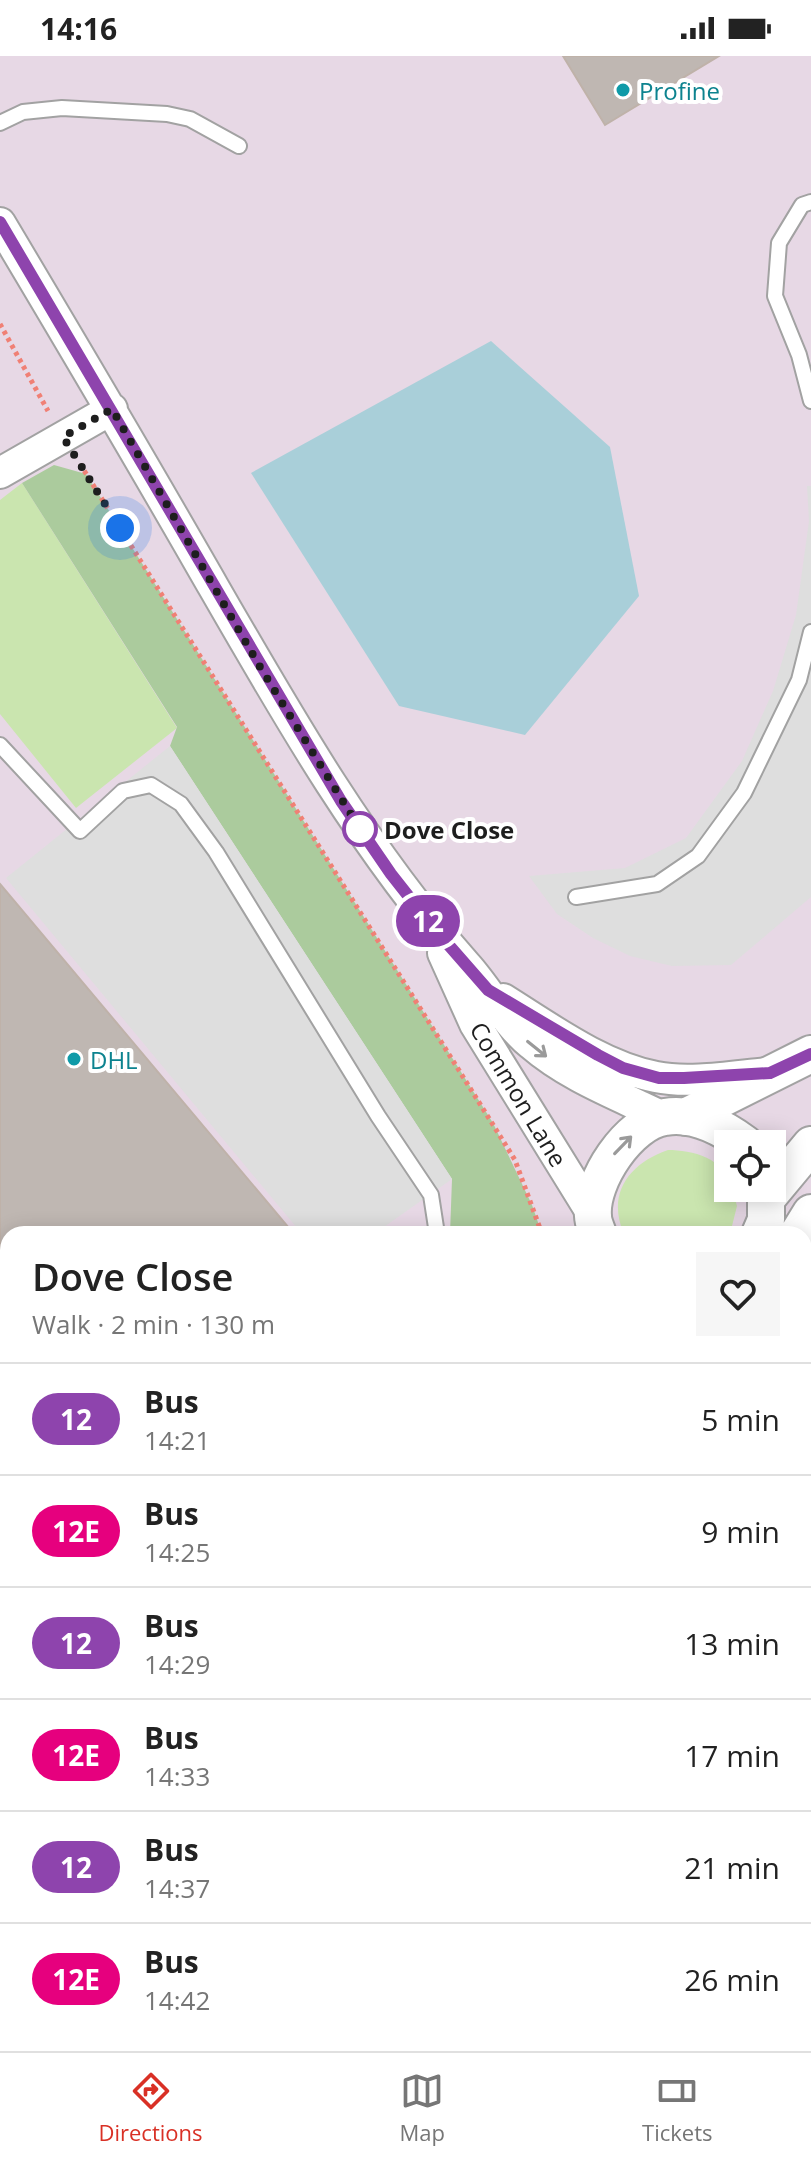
<!DOCTYPE html>
<html lang="en">
<head>
<meta charset="utf-8">
<style>
  body { margin:0; font-family:"Open Sans",sans-serif; background:#f6f6f6; color:#222; height:100vh; display:flex; flex-direction:column; font-size:30px; white-space:nowrap }
  * { box-sizing:border-box; margin:0 }
  p { font-size:26px; color:#767676 }
  .icon { flex:none; width:44px; height:44px; fill:none; stroke:currentColor; stroke-width:2; stroke-linecap:round; stroke-linejoin:round }
  .map { position:relative; flex:1; overflow:hidden }
  .drawer { position:absolute; left:0px; top:1170px; width:812px; height:826px; display:flex; flex-direction:column; background:#fff; border-radius:24px 24px 0 0; box-shadow:0 4px 20px #0003 }
  .drawer>* { flex:none }
  .badge { padding:0 16px; border-radius:26px; font-size:28px; line-height:52px }
  .tools { position:absolute; left:714px; top:1074px; display:grid; gap:16px }
  .tools a { display:grid; place-items:center; width:72px; height:72px; border-radius:0px; background:#fff; box-shadow:0 4px 20px #0003; font-size:40px }
  .you { position:absolute; width:40px; height:40px; margin:-20px; border:6px solid #fff; border-radius:50%; background:#1a73e8; box-shadow:0 0 0 12px #1a73e833 }
  .map>.badge { position:absolute; translate:-50% -50%; box-shadow:0 0 0 4px #fff }
  .round { display:grid; place-items:center; flex:none; width:84px; height:84px; border-radius:0px; background:#f6f6f6 }
  .summary { display:flex; align-items:center; justify-content:space-between; height:136px; padding:0 32px }
  h1 { font-size:38px; font-weight:600; line-height:60px }
  ul { padding:0; list-style:none }
  li { display:flex; align-items:center; gap:24px; height:112px; padding:0 32px; border-top:2px solid #e0e0e0 }
  li div { flex:1 }
  li b { display:block; font-size:30px }
  li em { font-style:normal }
  li .badge { min-width:88px; font-weight:700; text-align:center }
  .status { display:flex; justify-content:space-between; align-items:center; height:56px; padding:0 40px; background:#fff; direction:ltr }
  .status svg { height:22px; fill:currentColor }
  .dock { display:flex; justify-content:space-around; align-items:center; height:112px; border-top:2px solid #e0e0e0; background:#fff; font-size:22px; color:#767676 }
  .dock a { display:grid; justify-items:center; gap:4px }
  .dock .on { color:#d93025 }
  .map>svg:first-child { display:block }
  .industrial { fill:#e7d8e5; fill-rule:evenodd }
  .grass { fill:#cae5af }
  .forest { fill:#abcb9d }
  .parking { fill:#dedede }
  .water { fill:#a9cfd9 }
  .building { fill:#bfb7b2; stroke:#bfb2a9; stroke-width:2 }
  .lines { fill:none; stroke-linecap:round; stroke-linejoin:round }
  .service-casing { stroke:#a2a2a2; stroke-width:18 }
  .minor-casing { stroke:#a2a2a2; stroke-width:34 }
  .tertiary-casing { stroke:#a2a2a2; stroke-width:40 }
  .path { stroke:#f08075; stroke-width:5; stroke-dasharray:4 4; stroke-linecap:butt }
  .service { stroke:#fff; stroke-width:14 }
  .minor { stroke:#fff; stroke-width:30 }
  .tertiary { stroke:#fff; stroke-width:36 }
  .oneway { stroke:#9a9a9a }
  .line-casing { stroke:#fff; stroke-width:18 }
  .line { stroke:#8e44ad; stroke-width:12 }
  .walk { stroke:#1e1e1e; stroke-width:8; stroke-dasharray:0 14.4 }
  .culture-dot { fill:#0f9aa8; stroke:#fff; stroke-width:3 }
  .stop-dot { fill:#fff; stroke:#8e44ad; stroke-width:4 }
  .labels { text-anchor:middle; dominant-baseline:central; stroke-width:8; stroke-linejoin:round; paint-order:stroke }
  .culture-label { font-size:24px; fill:#0d838f; stroke:#fff; text-anchor:start }
  .stop-label { font-size:24px; font-weight:bold; fill:#1e1e1e; stroke:#fff; text-anchor:start }
  .street-label { font-size:24px; fill:#1e1e1e; stroke:#fff }
</style>
</head>
<body>
<div class="status"><b>14:16</b><svg viewBox="0 0 49 12"><path d="M0 12V9h3v3zM5 12V6h3v6zM10 12V3h3v9zM15 12V0h3v12zM26 1h20v11H26zM47 4h2v5h-2z"/></svg></div>
<div class="map">
<svg width="811" height="1995" viewBox="0 0 811 1995">
  <rect width="100%" height="100%" fill="#efebe5"/>
  <path class="industrial" d="M0 0H811V1995H0ZM728 1088H772V1132H728ZM8 1178H804V1988H8Z"/>
  <path class="grass" d="M22 427 177 672 76 752 0 658V444Z
    M668 1094C691 1094 728 1102 728 1132H732L737 1150 730 1178H624C606 1137 630 1107 668 1094Z"/>
  <path class="forest" d="M54 409 86 418 493 1067 532 1149 542 1178H450L452 1123 170 690 177 671 22 427Z
    M8 1689V1773L0 1778V1695Z"/>
  <path class="parking" d="M807 430H811V841L731 909 672 910 630 900 593 882 557 858 529 820 625 812 686 782 742 705 773 635 796 559 809 465Z
    M170 690 452 1123 374 1178H302L6 822Z"/>
  <path class="water" d="M491 285 610 391 639 540 525 679 399 650 251 417Z"/>
  <path class="building" d="M563 0H719L605 69Z
    M0 828 294 1178H8V1472L0 1479Z
    M811 1336V1780L804 1772V1342Z
    M147 1988H701L707 1995H138Z"/>
  <g class="lines">
    <defs>
      <path id="service" d="M0 67 23 56 62 52 167 58 190 63 239 90
        M811 146 802 149 779 187 775 240 799 299 811 345
        M0 689 80 775 123 735 151 729 181 748 216 796 378 1060 431 1139 437 1178
        M576 841 657 828 698 800 744 737 799 624 811 576
        M0 1654 8 1647
        M804 1912 811 1920
        M60 1995 69 1988"/>
      <path id="minor" d="M0 167C68 281 136 396 202 511 282 650 360 789 466 909 488 933 506 968 531 988 569 1021 618 1039 663 1061
        M0 417 112 353
        M443 897 475 968 593 1159
        M503 943C551 973 601 1010 656 1021 689 1028 734 1020 767 1017"/>
      <path id="tertiary" d="M685 1061 811 998
        M767 1142 811 1089
        M598 1178C596 1172 593 1166 593 1160 590 1125 629 1066 665 1061 694 1056 722 1071 745 1088
        M760 1178 766 1164V1132
        M798 1178 811 1157
        M0 1823 8 1818"/>
    </defs>
    <use href="#service" class="service-casing"/>
    <use href="#minor" class="minor-casing"/>
    <use href="#tertiary" class="tertiary-casing"/>
    <path class="path" d="M0 268 48 355
      M80 408 515 1104 542 1178
      M0 1778 8 1773"/>
    <use href="#service" class="service"/>
    <use href="#minor" class="minor"/>
    <use href="#tertiary" class="tertiary"/>
  </g>
  <defs><path id="oneway-shaft" d="M-6 0H5M1.5-3L5.5 0L1.5 3" fill="none" stroke-width="1.6" stroke-linecap="round" stroke-linejoin="round" transform="scale(2)"/></defs>
  <g class="oneway">
    <use href="#oneway-shaft" transform="translate(537 993) rotate(39)"/>
    <use href="#oneway-shaft" transform="translate(623 1089) rotate(-46)"/>
  </g>
  <g class="lines">
    <defs>
      <path id="line" d="M0 166 341 745 391 818 432 870 488 934 598 999 623 1012 659 1022H684L770 1017 811 998"/>
    </defs>
    <use href="#line" class="line-casing"/>
    <use href="#line" class="line"/>
    <path class="walk" d="M120 472 63 381 112 353 260 611 360 773"/>
  </g>
  <g class="culture-dot">
    <circle cx="623" cy="34" r="8"/>
    <circle cx="74" cy="1003" r="8"/>
  </g>
  <circle class="stop-dot" cx="360" cy="773" r="16"/>
  <g class="labels">
    <g class="culture-label">
      <text x="639" y="34">Profine</text>
      <text x="90" y="1003">DHL</text>
    </g>
    <g class="stop-label">
      <text x="384" y="773">Dove Close</text>
    </g>
    <g class="street-label">
      <text transform="translate(519 1038) rotate(59)">Common Lane</text>
    </g>
  </g>
</svg>
<div class="tools">
<a><svg class="icon" aria-label="locate" viewBox="0 0 24 24"><circle cx="12" cy="12" r="6"/><path d="M12 2v4M12 18v4M2 12h4M18 12h4"/></svg></a>
</div>
<div class="you" style="left:120px;top:472px"></div>
<b class="badge" style="left:428px;top:865px;background:#8e44ad;color:#fff">12</b>
<section class="drawer">
<div class="summary"><div><h1>Dove Close</h1><p>Walk · 2 min · 130 m</p></div><a class="round"><svg class="icon" aria-label="heart" viewBox="0 0 24 24"><path d="M12 20l-8-8c-3-5 5-10 8-4 3-6 11-1 8 4z"/></svg></a></div>
<ul>
<li><span class="badge" style="background:#8e44ad;color:#fff">12</span><div><b>Bus</b><p>14:21</p></div><em>5 min</em></li>
<li><span class="badge" style="background:#e6007e;color:#fff">12E</span><div><b>Bus</b><p>14:25</p></div><em>9 min</em></li>
<li><span class="badge" style="background:#8e44ad;color:#fff">12</span><div><b>Bus</b><p>14:29</p></div><em>13 min</em></li>
<li><span class="badge" style="background:#e6007e;color:#fff">12E</span><div><b>Bus</b><p>14:33</p></div><em>17 min</em></li>
<li><span class="badge" style="background:#8e44ad;color:#fff">12</span><div><b>Bus</b><p>14:37</p></div><em>21 min</em></li>
<li><span class="badge" style="background:#e6007e;color:#fff">12E</span><div><b>Bus</b><p>14:42</p></div><em>26 min</em></li>
</ul>
</section>
</div>
<nav class="dock">
<a class="on"><svg class="icon" aria-label="directions" viewBox="0 0 24 24"><path d="M12 3l9 9-9 9-9-9zM9 14v-3h6M13 9l2 2-2 2"/></svg>Directions</a>
<a><svg class="icon" aria-label="map" viewBox="0 0 24 24"><path d="M3 6l6-2 6 2 6-2v14l-6 2-6-2-6 2zM9 4v14M15 6v14"/></svg>Map</a>
<a><svg class="icon" aria-label="tickets" viewBox="0 0 24 24"><path d="M3 7h18v10H3zM15 7v10"/></svg>Tickets</a>
</nav>
</body>
</html>
